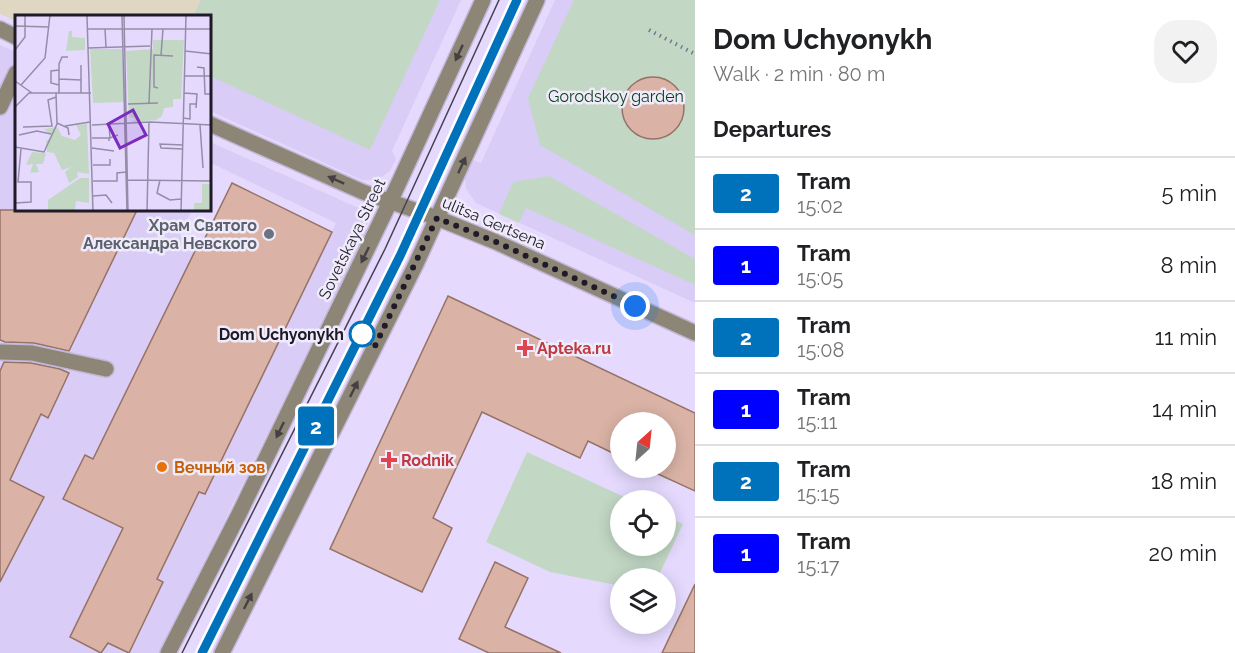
<!DOCTYPE html>
<html lang="en">
<head>
<meta charset="utf-8">
<style>
  body { margin:0; font-family:Raleway,sans-serif; background:#f2f2f2; color:#202124; height:100vh; display:flex; flex-direction:column; font-size:22px; white-space:nowrap }
  * { box-sizing:border-box; margin:0 }
  p { font-size:20px; color:#757577 }
  .icon { flex:none; width:33px; height:33px; fill:none; stroke:currentColor; stroke-width:2; stroke-linecap:round; stroke-linejoin:round }
  .map { position:relative; flex:1; overflow:hidden }
  .panel { display:flex; flex-direction:column; background:#fff; width:540px }
  .panel>* { flex:none }
  .badge { padding:0 12px; border-radius:4px; font-size:21px; line-height:39px }
  .needle { width:39px; rotate:27deg }
  .fabs { position:absolute; left:610px; top:412px; display:grid; gap:12px }
  .fabs a { display:grid; place-items:center; width:66px; height:66px; border-radius:50%; background:#fff; box-shadow:0 3px 15px #0003; font-size:30px }
  .you { position:absolute; width:30px; height:30px; margin:-15px; border:4px solid #fff; border-radius:50%; background:#1a73e8; box-shadow:0 0 0 9px #1a73e833 }
  .map>.badge { position:absolute; translate:-50% -50%; box-shadow:0 0 0 3px #fff }
  h2 { padding:0 18px; font-size:22px; line-height:54px }
  .round { display:grid; place-items:center; flex:none; width:63px; height:63px; border-radius:24px; background:#f2f2f2 }
  .overview { display:flex; align-items:center; justify-content:space-between; height:102px; padding:0 18px }
  h1 { font-size:28px; font-weight:700; line-height:45px }
  ul { padding:0; list-style:none }
  li { display:flex; align-items:center; gap:18px; height:72px; padding:0 18px; border-top:2px solid #e0e0e0 }
  li div { flex:1 }
  li b { display:block; font-size:22px }
  li em { font-style:normal }
  li .badge { min-width:66px; font-weight:700; text-align:center }
  main { display:flex; flex:1; min-height:0 }
  .map>svg:first-child { display:block }
  .built { fill:#d9ccf6 }
  .education { fill:#dfd7c1 }
  .green { fill:#c2d8c5 }
  .building { fill:#dab3a6; stroke:#967166; stroke-width:1.5 }
  .lines { fill:none; stroke-linecap:round; stroke-linejoin:round }
  .service-casing { stroke:#c1b7d7; stroke-width:18 }
  .minor-casing { stroke:#c1b7d7; stroke-width:18 }
  .tertiary-casing { stroke:#c1b7d7; stroke-width:18 }
  .path { stroke:#7d758d; stroke-width:4; stroke-dasharray:1.5 4.5; stroke-linecap:butt }
  .service { stroke:#8d8676; stroke-width:15 }
  .minor { stroke:#8d8676; stroke-width:15 }
  .tertiary { stroke:#8d8676; stroke-width:15 }
  .tram { stroke:#464152; stroke-width:1.5 }
  .oneway { fill:#454043 }
  .line-casing { stroke:#fff; stroke-width:14 }
  .line { stroke:#0072bc; stroke-width:9 }
  .walk { stroke:#1e1a27; stroke-width:6; stroke-dasharray:0 10.8 }
  .worship-dot { fill:#6b7280; stroke:#f0ebfa; stroke-width:2 }
  .stop-dot { fill:#fff; stroke:#0072bc; stroke-width:3 }
  .health-dot { fill:#e0444e; stroke:#f0ebfa; stroke-width:2 }
  .food-dot { fill:#e8710a; stroke:#f0ebfa; stroke-width:2 }
  .labels { text-anchor:middle; dominant-baseline:central; stroke-width:5; stroke-linejoin:round; paint-order:stroke }
  .park-label { font-size:16px; fill:#073e19; stroke:#f0ebfa }
  .street-label { font-size:16px; fill:#1e1a27; stroke:#f0ebfa }
  .worship-label { font-size:16px; font-weight:bold; fill:#5b616d; stroke:#f0ebfa; text-anchor:end }
  .stop-label { font-size:16px; font-weight:bold; fill:#1e1a27; stroke:#f0ebfa; text-anchor:end }
  .health-label { font-size:16px; font-weight:bold; fill:#be3a42; stroke:#f0ebfa; text-anchor:start }
  .food-label { font-size:16px; font-weight:bold; fill:#c56008; stroke:#f0ebfa; text-anchor:start }
  .inset-road { fill:none; stroke:#958da8; stroke-width:1.5 }
  .view { fill:#7b2cbf; fill-opacity:0.15; stroke:#7b2cbf; stroke-width:3 }
  .inset-edge { fill:none; stroke:#1e1a27; stroke-width:3 }
</style>
</head>
<body>
<main>
<div class="map">
<svg width="695" height="653" viewBox="0 0 695 653">
  <rect width="100%" height="100%" fill="#e5dafe"/>
  <path class="built" d="M201 0H461L392 151 396 159 390 171 377 180H362L210 111V16H193Z
    M555 0H695V303L476 203 466 189 465 178 473 160 481 163Z
    M0 45 16 52V210H192L180 235 302 295 336 223 213 164 210 170V142L361 209 366 213 368 220 366 232 160 653H0Z"/>
  <path class="education" d="M0 0H201L193 16H16V21L0 14Z"/>
  <path class="green" d="M201 0H440L370 150 210 76V16H193Z
    M574 0H695V235L540 145 528 98Z
    M549 176 695 259V285L526 208 519 223 499 214 513 182Z
    M527 452 633 501H621V546H666V517L683 524 657 579H621V586L550 572 486 542Z"/>
  <path class="building" d="M622 108a31 31 0 1 1 62 0a31 31 0 1 1-62 0Z
    M232 183 332 232 205 494 199 492 157 579 163 582 129 653 108 643 101 653 70 637 123 528 63 499 85 455 93 459 198 245 201 246Z
    M0 210H137L69 351 34 343 5 342 0 340Z
    M448 296 695 413V491L645 468H666V423H621V457L588 441 580 458 482 412 433 518 452 528 422 592 330 549Z
    M4 362 31 363 60 369 69 373 48 418 41 414 10 480 44 497 0 582V371Z
    M495 562 528 578 505 627 561 653H489L459 639Z
    M695 584V653H662Z"/>
  <g class="lines">
    <defs>
      <path id="service" d="M0 107 16 73
        M0 352 32 353 106 369"/>
      <path id="minor" d="M168 653 239 514 390 202
        M222 653 416 264 437 218"/>
      <path id="tertiary" d="M0 29 16 37
        M210 124 363 192 437 218 496 242 695 333
        M390 202 483 0
        M437 218 537 0"/>
    </defs>
    <use href="#service" class="service-casing"/>
    <use href="#minor" class="minor-casing"/>
    <use href="#tertiary" class="tertiary-casing"/>
    <path class="path" d="M649 30 695 54"/>
    <use href="#service" class="service"/>
    <use href="#minor" class="minor"/>
    <use href="#tertiary" class="tertiary"/>
    <path class="tram" d="M182 653 385 249 499 0
      M202 653 400 256 517 0"/>
  </g>
  <defs><path id="oneway-solid" d="M-6-.8H1V-3.2L6.5 0L1 3.2V.8H-6Z" transform="scale(1.5)"/></defs>
  <g class="oneway">
    <use href="#oneway-solid" transform="translate(459 53) rotate(115)"/>
    <use href="#oneway-solid" transform="translate(462 165) rotate(-65)"/>
    <use href="#oneway-solid" transform="translate(336 180) rotate(-156)"/>
    <use href="#oneway-solid" transform="translate(365 255) rotate(116)"/>
    <use href="#oneway-solid" transform="translate(354 389) rotate(-64)"/>
    <use href="#oneway-solid" transform="translate(280 430) rotate(116)"/>
    <use href="#oneway-solid" transform="translate(248 601) rotate(-63)"/>
  </g>
  <g class="lines">
    <defs>
      <path id="line" d="M202 653 400 256 517 0"/>
    </defs>
    <use href="#line" class="line-casing"/>
    <use href="#line" class="line"/>
    <path class="walk" d="M362 334 374 348 437 218 496 242 635 306"/>
  </g>
  <circle class="worship-dot" cx="269" cy="234" r="6"/>
  <circle class="stop-dot" cx="362" cy="334" r="12"/>
  <g class="health-dot">
    <path d="M522 339h6v6h6v6h-6v6h-6v-6h-6v-6h6z"/>
    <path d="M386 451h6v6h6v6h-6v6h-6v-6h-6v-6h6z"/>
  </g>
  <circle class="food-dot" cx="162" cy="467" r="6"/>
  <g class="labels">
    <g class="park-label">
      <text x="616" y="96">Gorodskoy garden</text>
    </g>
    <g class="street-label">
      <text transform="translate(494 223) rotate(23)">ulitsa Gertsena</text>
      <text transform="translate(352 239) rotate(-64)">Sovetskaya Street</text>
    </g>
    <g class="worship-label">
      <text x="257" y="225">Храм Святого<tspan x="257" dy="18">Александра Невского</tspan></text>
    </g>
    <g class="stop-label">
      <text x="344" y="334">Dom Uchyonykh</text>
    </g>
    <g class="health-label">
      <text x="537" y="348">Apteka.ru</text>
      <text x="401" y="460">Rodnik</text>
    </g>
    <g class="food-label">
      <text x="174" y="467">Вечный зов</text>
    </g>
  </g>
  <g transform="translate(15 15)">
    <rect width="196" height="196" fill="#e5dafe"/>
    <path d="M54 16H57V22L70 23V35L51 36ZM138 25H169L166 84H158V92L149 93 147 101 141 105 115 107 121 104 114 102 111 36 138 34ZM75 34H107L109 87 78 88ZM72 109 74 159 62 157 63 162 54 168 50 157 56 152 47 155 39 138 32 137 31 126 37 121 29 114 42 112 47 121 60 125 66 120 61 110ZM17 137 31 138 28 149H21L24 157 15 158 18 149 11 150ZM65 163H74V188L61 186 60 196H33V185ZM187 169H196V196H179V188H187Z" fill="#c2d8c5"/>
    <path class="inset-road" d="M72 0 73 34M107 0 112 197M109 0 113 197M0 11 34 12M72 14H197M90 14 91 32M73 33 135 31M73 33 78 197M0 35 10 22V0M170 36 197 39M146 40 148 14M182 52 189 53 190 79H197M169 61H197M44 64 66 65M0 66 17 78M6 70 30 43 35 0M44 70 36 68V56L44 55M143 73 139 72V40L158 41M44 78V49L47 42H53M66 78V50M169 78 182 79 181 93M134 88 137 14M113 89 143 88M0 92 14 78H76M168 103 175 104V89H181M42 108 53 113 54 120M77 110 135 107 197 110M94 110 95 123 103 120M185 110 188 153M50 111 75 107M8 112 37 111 33 85 41 82M4 120 22 116 36 119M77 123H94V126M0 132 29 137 42 109 41 78M77 133 99 136M168 134 146 133 145 129 168 130M78 150H95V144M113 165 197 166M145 165 142 178 155 185 166 184M78 166H102V158L111 157M78 181 91 180 97 188M0 188 16 187V167H3L6 134M132 197 134 107M166 197 171 0"/>
    <path class="view" d="M118 95 131 120 105 133 93 109Z"/>
    <rect width="196" height="196" class="inset-edge"/>
  </g>
</svg>
<div class="fabs">
<a><svg class="needle" viewBox="-14 -14 28 28"><path d="M0-13l5 13h-10z" fill="#e53935"/><path d="M0 13l5-13h-10z" fill="#757577"/></svg></a>
<a><svg class="icon" aria-label="locate" viewBox="0 0 24 24"><circle cx="12" cy="12" r="6"/><path d="M12 2v4M12 18v4M2 12h4M18 12h4"/></svg></a>
<a><svg class="icon" aria-label="layers" viewBox="0 0 24 24"><path d="M12 4l9 5-9 5-9-5zM3 14l9 5 9-5"/></svg></a>
</div>
<div class="you" style="left:635px;top:306px"></div>
<b class="badge" style="left:316px;top:426px;background:#0072bc;color:#fff">2</b>
</div>
<section class="panel">
<div class="overview"><div><h1>Dom Uchyonykh</h1><p>Walk · 2 min · 80 m</p></div><a class="round"><svg class="icon" aria-label="heart" viewBox="0 0 24 24"><path d="M12 20l-8-8c-3-5 5-10 8-4 3-6 11-1 8 4z"/></svg></a></div>
<h2>Departures</h2>
<ul>
<li><span class="badge" style="background:#0072bc;color:#fff">2</span><div><b>Tram</b><p>15:02</p></div><em>5 min</em></li>
<li><span class="badge" style="background:#00f;color:#fff">1</span><div><b>Tram</b><p>15:05</p></div><em>8 min</em></li>
<li><span class="badge" style="background:#0072bc;color:#fff">2</span><div><b>Tram</b><p>15:08</p></div><em>11 min</em></li>
<li><span class="badge" style="background:#00f;color:#fff">1</span><div><b>Tram</b><p>15:11</p></div><em>14 min</em></li>
<li><span class="badge" style="background:#0072bc;color:#fff">2</span><div><b>Tram</b><p>15:15</p></div><em>18 min</em></li>
<li><span class="badge" style="background:#00f;color:#fff">1</span><div><b>Tram</b><p>15:17</p></div><em>20 min</em></li>
</ul>
</section>
</main>
</body>
</html>
